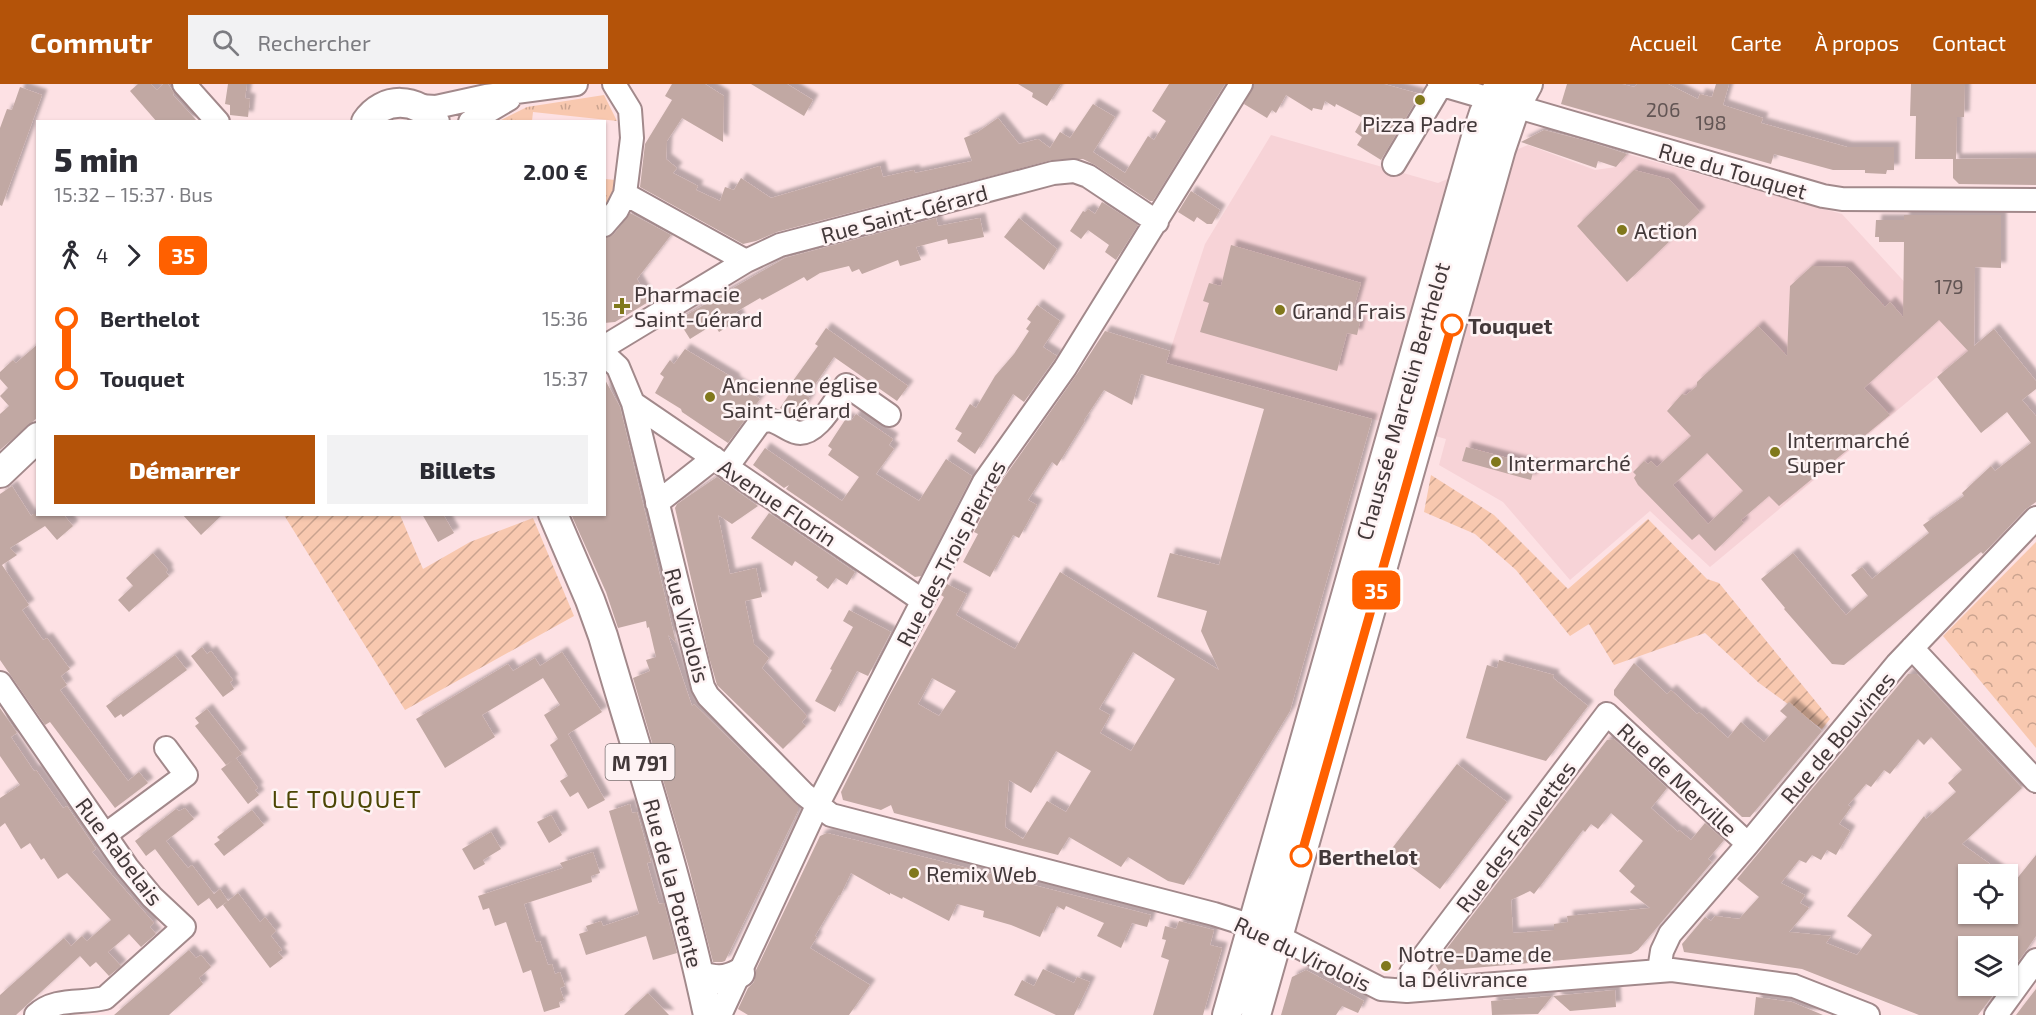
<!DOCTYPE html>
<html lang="fr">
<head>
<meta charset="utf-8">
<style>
  body { margin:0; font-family:"Exo 2",sans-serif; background:#f2f2f3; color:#2b2b33; height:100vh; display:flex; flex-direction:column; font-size:22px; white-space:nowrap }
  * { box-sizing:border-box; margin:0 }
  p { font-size:20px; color:#7c7c81 }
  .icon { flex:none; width:33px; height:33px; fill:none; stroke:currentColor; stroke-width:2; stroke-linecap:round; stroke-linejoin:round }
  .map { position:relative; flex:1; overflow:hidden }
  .details { position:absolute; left:36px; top:36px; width:570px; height:396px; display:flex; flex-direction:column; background:#fff; border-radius:0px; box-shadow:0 2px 4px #0004 }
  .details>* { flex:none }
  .badge { padding:0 12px; border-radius:9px; font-size:21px; line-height:39px }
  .buttons { position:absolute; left:1958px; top:780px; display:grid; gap:12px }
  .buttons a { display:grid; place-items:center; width:60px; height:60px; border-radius:0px; background:#fff; box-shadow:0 2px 4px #0004; font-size:30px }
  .map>.badge { position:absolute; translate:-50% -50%; box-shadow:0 0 0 3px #fff }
  .legs { display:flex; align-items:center; gap:9px; height:66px; padding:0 18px; font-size:20px }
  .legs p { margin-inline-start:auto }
  .headline { display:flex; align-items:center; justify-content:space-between; height:102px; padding:0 18px }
  h1 { font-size:33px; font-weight:800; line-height:45px }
  .button { display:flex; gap:12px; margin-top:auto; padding:12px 18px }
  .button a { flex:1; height:69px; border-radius:0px; background:#b45309; color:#fff; font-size:24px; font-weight:800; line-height:69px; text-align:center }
  .button a+a { background:#f2f2f3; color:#2b2b33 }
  ul { padding:0 18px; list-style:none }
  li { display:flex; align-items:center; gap:21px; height:60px; font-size:22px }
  li i { display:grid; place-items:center; width:9px; height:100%; margin:0 8px; background:currentColor }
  li i::after { content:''; width:15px; height:15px; margin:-8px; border:4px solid; border-radius:50%; background:#fff }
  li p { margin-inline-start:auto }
  li:first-child i { background:linear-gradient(#0000 50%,currentColor 0) }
  li:last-child i { background:linear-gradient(currentColor 50%,#0000 0) }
  header { display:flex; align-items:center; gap:36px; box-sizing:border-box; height:84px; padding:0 30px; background:#b45309; color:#fff }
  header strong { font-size:28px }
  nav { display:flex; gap:33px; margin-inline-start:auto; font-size:21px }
  .search { width:420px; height:54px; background:#f2f2f3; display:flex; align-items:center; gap:15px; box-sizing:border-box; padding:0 21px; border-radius:0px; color:#7c7c81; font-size:22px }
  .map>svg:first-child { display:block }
  .built { fill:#f7d3d7 }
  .grass { fill:url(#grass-tufts) }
  .park { fill:url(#park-crowns) }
  .garden { fill:url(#garden-furrows) }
  .building { fill:#c1a8a3; fill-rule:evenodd; filter:url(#shadow) }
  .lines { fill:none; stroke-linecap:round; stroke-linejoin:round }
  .minor-casing { stroke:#a2898b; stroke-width:26 }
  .major-casing { stroke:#a2898b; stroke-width:32 }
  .minor { stroke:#fff; stroke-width:22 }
  .major { stroke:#fff; stroke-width:28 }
  .line-1-casing { stroke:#fff; stroke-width:14 }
  .line-1 { stroke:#ff6000; stroke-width:9 }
  .poi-dot { fill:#80781c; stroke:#fef3f4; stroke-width:2 }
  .stop-1-dot { fill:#fff; stroke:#ff6000; stroke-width:3 }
  .labels { text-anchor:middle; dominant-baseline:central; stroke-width:5; stroke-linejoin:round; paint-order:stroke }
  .number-label { font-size:20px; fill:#625554 }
  .shield { fill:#fef3f4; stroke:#7b7172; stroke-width:1.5 }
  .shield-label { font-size:21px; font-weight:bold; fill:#43393a }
  .poi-label { font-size:22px; fill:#43393a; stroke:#fef3f4; text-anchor:start }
  .street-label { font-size:22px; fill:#43393a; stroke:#fef3f4 }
  .stop-label { font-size:22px; font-weight:bold; fill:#43393a; stroke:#fef3f4; text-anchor:start }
  .neighbourhood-label { font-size:24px; letter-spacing:1.5px; fill:#4c4604; stroke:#fef3f4 }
</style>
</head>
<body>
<header>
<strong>Commutr</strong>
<div class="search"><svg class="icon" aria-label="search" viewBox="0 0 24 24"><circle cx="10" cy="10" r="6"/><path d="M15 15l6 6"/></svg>Rechercher</div>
<nav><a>Accueil</a><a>Carte</a><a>À propos</a><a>Contact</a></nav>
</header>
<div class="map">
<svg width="2036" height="931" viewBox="0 0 2036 931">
  <defs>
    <pattern id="grass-tufts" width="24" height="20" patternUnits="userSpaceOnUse" patternTransform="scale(1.5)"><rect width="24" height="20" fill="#f8c8af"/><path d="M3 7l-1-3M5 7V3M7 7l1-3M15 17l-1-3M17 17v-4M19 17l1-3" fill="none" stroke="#caa38f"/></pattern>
    <pattern id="park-crowns" width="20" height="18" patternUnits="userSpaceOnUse" patternTransform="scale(1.5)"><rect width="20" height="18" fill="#f8c8af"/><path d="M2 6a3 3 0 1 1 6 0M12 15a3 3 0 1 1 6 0" fill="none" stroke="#caa38f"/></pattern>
    <pattern id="garden-furrows" width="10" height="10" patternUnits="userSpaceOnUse" patternTransform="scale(1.5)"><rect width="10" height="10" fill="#f8c8af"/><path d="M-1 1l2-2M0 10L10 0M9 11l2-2" fill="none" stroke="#caa38f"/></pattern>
    <filter id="shadow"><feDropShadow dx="5.5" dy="-5.5" stdDeviation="1.5" flood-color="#0004"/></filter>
  </defs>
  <rect width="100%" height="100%" fill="#fde1e4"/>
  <path class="built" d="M1271 51 1438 99 1528 61 1595 86 1616 83 1627 70 1842 130 1968 267 1710 483 1650 427 1570 496 1503 418 1439 381 1446 355 1166 279 1205 160Z"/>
  <path class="grass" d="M604 11 617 37 533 28 532 37H499L527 23Z
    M605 95 616 96 614 109 605 120Z"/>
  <path class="park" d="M2036 458V664L1943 552Z"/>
  <path class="garden" d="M1431 391 1494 431 1568 505 1648 435 1707 495 1719 499 1830 635 1822 645 1759 599 1705 549 1614 581 1589 540 1570 552 1516 486 1475 450 1424 428Z
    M284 431H400L423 485 470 458 533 434 574 532 405 626Z"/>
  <path class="building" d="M138 0H151L157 6 163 0H168L174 9 173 11 198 38H157L130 7Z
    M228 0H247L245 14 250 15 248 33 230 31V21L225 20Z
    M672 0H705L724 12 723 58 682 34 667 57 666 75 677 84 673 89 698 102 696 106 720 117 725 103 734 106 741 94 771 114 880 82 883 93 914 86 915 89 972 77 964 54 978 48 998 34 1019 60 1038 55 1050 64 1060 48 1070 54 1093 20 1115 33 1093 68 1125 89 1148 52 1154 56 1166 37 1152 27 1169 0H1225L1153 117H1150L1095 81 1083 75 1052 76 777 148 756 157 743 160 640 103 645 60 672 16 665 12Z
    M751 0H787L813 16 804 32Z
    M1018 0H1061L1047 22 1032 13 1033 9Z
    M1254 0H1384L1420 10 1381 76 1357 61 1362 53 1355 48 1363 34 1336 20 1335 23 1325 17 1322 26 1313 24 1312 27 1286 11 1276 29 1272 26 1267 34 1244 20Z
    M1567 0H1622L1634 3 1637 0H1668L1698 15 1700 10 1712 13 1716 0H1729L1723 21 1763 34 1761 39 1847 63H1894V86H1887L1886 90 1865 89V86H1833L1774 70 1771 80 1561 20Z
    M1911 0H1965L1964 33H1957L1956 75 2036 74V101L1959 100 1953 94V75H1915L1916 32H1910Z
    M20 3 42 11 2 122 0 121V44L7 25 12 26Z
    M1544 46 1587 57 1627 70 1616 83 1598 77 1596 84 1521 58Z
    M1634 86 1669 95 1700 128 1627 198 1577 142Z
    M1191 107 1220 126 1212 140H1207L1197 133 1194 138 1178 128Z
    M1102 118 1138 141 1116 176 1105 168 1109 161 1088 146 1081 155 1070 147 1083 127 1085 128 1088 125 1095 130Z
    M630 129 671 151 637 195 650 217 615 238 604 239V154L614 150Z
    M1904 131H2001V184L1975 183 1974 262 1994 245 2036 297V305L2022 316 2036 332V418L2026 425 1983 470 1981 468 1844 581 1832 580 1784 525 1785 524 1761 495 1793 469 1846 531 1868 512 1851 491 1862 483 1872 495 1929 449 1923 441 1964 412 1962 409 1991 382 1995 387 2031 359 2007 328 1981 349 1937 293 1968 267 1939 236 1864 304 1890 331 1779 422 1769 412 1741 436 1744 439 1715 467 1699 450 1692 456 1638 401 1634 394 1636 391 1633 388 1644 377 1648 380 1651 377 1657 383 1691 352 1667 327 1682 310 1686 311 1697 302V298L1758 242 1787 272 1790 202 1812 182 1847 183 1885 223 1890 218 1903 233 1904 158H1879V153H1875L1876 136H1904ZM1707 369 1743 407 1708 440 1673 401Z
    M936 134 938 142 980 134 984 153 948 160 947 155 916 163 921 176 900 182 898 176 862 190 859 185 852 188 849 182 820 189 807 197 804 193 762 216 760 214 736 228 740 235 719 248 714 240 690 255 678 236 785 174Z
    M1019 134 1057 165 1044 186 1004 153Z
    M1231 161 1361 199 1351 233 1360 238 1357 251 1347 249 1337 287 1200 248 1209 219 1203 217 1209 199 1221 202Z
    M1037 221 1060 237 1043 263 1057 272 1024 318 1013 310 975 370 957 357 962 349 955 345 970 320 976 324 995 292 1014 270 1029 247 1026 245 1031 238 1027 235Z
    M826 244 908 302 897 317 834 273 807 312 810 314 800 329 795 326 792 331 780 324 794 303 790 301 818 262 815 260Z
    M1105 247 1170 267 1166 279 1372 335 1290 627 1184 801 1168 797 1128 773 1121 783 1069 753 1058 771 894 729 891 721 881 726 843 716 841 708 887 616 944 513 941 511 947 500 967 510 956 531 1015 565 1060 488 1219 586 1201 547 1207 527 1157 513 1170 469 1219 481 1264 325 1141 290 1132 321 1104 306 1084 336 1085 337 1057 382 1052 378 1028 416 1037 421 1019 454 1013 451 990 493 963 478 978 450 974 448 996 405 1079 287ZM1133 568 1175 595 1131 667 1100 649 1110 631 1099 625ZM932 594 956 607 939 632 918 620ZM1056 667 1091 687 1066 728 1047 717 1023 755 1005 743 1009 696 1031 709Z
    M38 260V333L0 366V330L9 322 0 312 8 304 0 295V288L13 276 16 279Z
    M685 265 735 295 734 297 760 315 728 359 682 328 681 325 655 309 664 293 660 290 670 276 674 280Z
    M604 294 620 323 676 559 668 551 692 622 694 620 798 722V727L725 877 722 878H713L689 784 633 594 650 587 646 576 656 573 649 543 647 544 646 537 618 544 606 508 571 430H604Z
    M856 330 893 355 889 361 894 365 876 390 919 417 946 375 972 392 921 492 915 493 786 405 789 401 784 404 753 381 765 364 842 417 859 393 828 371 832 365 828 362 847 333 851 337Z
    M1466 363 1535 381 1531 396 1462 377Z
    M717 393 758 422 732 440 718 431 730 490 756 484 762 513 745 517 754 560 769 574 762 584 807 632 802 638 806 642 783 665 717 601 709 573 675 424 677 420Z
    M12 402 31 432 33 430H63L73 442 57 456 45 442 10 464 17 471 2 481 29 521 22 526 43 556 47 554 70 585 61 592 67 601 60 606 128 697 139 688 148 699 115 724 50 638 45 641 0 576V410Z
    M769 429 855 488 847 501 836 494 828 505 816 496 818 493 795 477 792 482 751 454Z
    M182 430H223L201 451Z
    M422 430H443L454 449 438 458Z
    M153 469 168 486 166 488 169 492 129 528 118 516 133 502 126 494Z
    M849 526 891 548 868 592 857 587 835 628 815 617 832 586 830 585 853 543 843 537Z
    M202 563 207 570 211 567 233 596 230 598 234 605 223 613 191 572Z
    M562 568 602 628 568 650 605 716 588 725 578 708 570 713 560 697 568 692 550 661 558 655 544 631 560 621 543 594 482 631 495 653 445 684 416 635 508 580 513 587 535 574 540 582Z
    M175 571 187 586 123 633 121 630 115 634 106 622Z
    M1499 576 1554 591 1553 594 1588 622 1546 677 1466 654 1487 581 1497 584Z
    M1634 579 1667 610 1671 606 1697 630 1699 628 1728 654 1741 638 1764 658 1787 633 1780 627 1789 618 1822 647 1750 733H1742L1614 611V606Z
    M1908 590H1917L2022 704 1962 760 2004 790H1968V830H2007V807L2036 771V852L2023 871 2007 892V862H1968V902H2000L1978 931H1919L1802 885 1684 868 1682 860 1705 833 1711 837 1715 832 1739 835 1759 813 1737 795ZM1931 653 1962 686 1948 699 1956 708 1926 735 1924 732 1847 832 1872 851 1857 871 1826 859 1831 852 1789 848 1809 824 1800 819 1805 811 1781 799 1799 776 1806 779 1812 771 1821 776 1827 766 1836 771 1850 747 1839 740 1851 723 1848 721 1866 700 1871 703 1884 686 1890 690 1918 655 1924 661Z
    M0 624 17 649 11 653 34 687 36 686 63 724 67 722 96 765 92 768 154 839 150 843 156 850 141 863 129 850 108 868 121 882 109 892 96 878 90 883 80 872 16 931H0V911L64 854 71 862 82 852 87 857 111 836 67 789 58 795 44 774 41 776 30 759 21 765 5 739 0 743V714L20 701 0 672Z
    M207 625 242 670 226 681 195 642 199 639 195 634Z
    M1614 655 1667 704 1651 724 1678 748 1679 746 1691 756 1705 739 1724 756 1708 775 1712 778 1638 866 1631 870 1439 887 1435 880 1607 656ZM1611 729 1643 757 1619 787 1635 802 1630 808 1650 824 1567 832 1568 838 1554 840V846L1513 849 1511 816 1530 807 1534 810 1583 746 1585 748 1591 740 1598 745Z
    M236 674 258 704 255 706 259 711 248 720 221 685Z
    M1457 680 1507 718 1440 805 1390 767Z
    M630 720 632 729 637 728 651 778 647 779 656 811 659 820 664 819 677 869 653 876 646 852 586 871 579 850 588 847 586 842 601 837 603 842 639 830 609 727Z
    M185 724 194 735 166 757 188 784 192 781 214 810 220 805 228 817 217 825 209 814 213 811 198 822 155 765 146 772 135 757 176 725 179 727Z
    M252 726 264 741 224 772 214 760 220 756 217 753Z
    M551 731 562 751 549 759 537 738Z
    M491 748 501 765 483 776 485 780 474 786 462 765Z
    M827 749 940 777 1151 831 1147 843 1132 839 1121 864 1097 852 1104 839 1066 822 1064 826 1057 822 1054 829H1051L1040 853 1011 841 983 833 984 827 957 820 949 837 903 813 902 815 890 809V811L851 789 840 812 839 811 815 852 817 853 810 864 870 901 849 931H748L738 925 748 904 754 898 756 886 820 752Z
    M593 768 600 789 591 792 592 798 524 820 536 858 540 857 548 881 552 880 555 890 560 888 565 902 560 904 564 916 559 918 560 923 544 928 531 886 523 889 506 838 495 842 489 824 483 826 478 812 563 784 560 779Z
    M238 809 260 838 265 833 276 847 271 852 282 866 278 868 283 874 270 884 223 821Z
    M1179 837 1214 846 1210 861 1222 864 1203 931H1153L1169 876 1161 873 1166 856 1162 855 1165 842 1176 845Z
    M189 866 196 874 201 871 211 883 199 894 203 900 169 931H114Z
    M1043 885 1074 899 1077 893 1090 898 1074 931H1056L1014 911 1022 896 1034 902Z
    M1306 886 1364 917 1358 929 1342 922 1336 931H1281L1292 893Z
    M2036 905V931H2016Z
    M1615 906 1616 923 1570 927 1553 912Z
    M648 909 669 931H624Z
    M1552 912 1538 930 1492 931 1491 917Z
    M1756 913 1792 918 1823 931H1754Z"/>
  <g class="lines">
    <defs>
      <path id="minor" d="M184 0 218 38
        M1439 0 1823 112 1842 115 2036 116
        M418 22 436 23 486 12 576 0
        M470 38 509 15
        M1394 80 1441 1
        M625 110 746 177
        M604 141 617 126 625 110 632 54 630 26 614 0
        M604 263 746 177 780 161 1053 89 1074 87 1088 92 1157 138
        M604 270 618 283 633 319 703 603 708 612 804 710 831 731 1214 830 1252 842 1279 853 1381 905 1407 907 1672 886 1794 902 1868 931
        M633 319 923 517
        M727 383 760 338 769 336C779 338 786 345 795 348 816 355 835 316 846 301L889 331
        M657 419 714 374
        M1912 564 2036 697
        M0 599 127 783 152 813 184 843 105 914C82 920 55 913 36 931
        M105 751 186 691 166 664
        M1659 886 1662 867 1670 850 1748 760 1897 580 2036 434
        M1407 907 1411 889 1607 630 1748 760
        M720 931 817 722 984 398 1065 284 1241 0
        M1996 931 2036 876"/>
      <path id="major" d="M366 38C383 12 418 13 435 38
        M0 389 38 353
        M553 430 590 516 603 552C640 678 681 803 708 931
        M700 891C715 897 725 897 740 889
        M1227 931 1476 53 1484 29 1500 0
        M1256 931 1501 65 1515 24 1528 0"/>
    </defs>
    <use href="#minor" class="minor-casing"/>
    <use href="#major" class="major-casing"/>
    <use href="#minor" class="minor"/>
    <use href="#major" class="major"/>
  </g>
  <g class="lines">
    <defs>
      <path id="line-1" d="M1301 772 1452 241"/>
    </defs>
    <use href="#line-1" class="line-1-casing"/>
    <use href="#line-1" class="line-1"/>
  </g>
  <g class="poi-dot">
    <circle cx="1420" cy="16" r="6"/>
    <circle cx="1622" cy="146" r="6"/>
    <path d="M619 213h6v6h6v6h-6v6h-6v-6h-6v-6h6z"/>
    <circle cx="1280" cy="226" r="6"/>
    <circle cx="710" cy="313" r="6"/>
    <circle cx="1775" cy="368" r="6"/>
    <circle cx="1496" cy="378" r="6"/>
    <circle cx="914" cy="789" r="6"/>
    <circle cx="1386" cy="882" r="6"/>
  </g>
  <g class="stop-1-dot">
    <circle cx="1452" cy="241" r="10"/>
    <circle cx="1301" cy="772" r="10"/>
  </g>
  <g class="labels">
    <g class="number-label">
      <text x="1663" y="25">206</text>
      <text x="1711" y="38">198</text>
      <text x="1949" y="202">179</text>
    </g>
    <rect class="shield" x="605.5" y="660" width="69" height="36" rx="4.5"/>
    <g class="shield-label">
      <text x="640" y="678">M 791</text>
    </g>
    <g class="poi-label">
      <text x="1420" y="39" text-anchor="middle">Pizza Padre</text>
      <text x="1634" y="146">Action</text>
      <text x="634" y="209">Pharmacie<tspan x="634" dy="25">Saint-Gérard</tspan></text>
      <text x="1292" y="226">Grand Frais</text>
      <text x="722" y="300">Ancienne église<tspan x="722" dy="25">Saint-Gérard</tspan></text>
      <text x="1787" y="355">Intermarché<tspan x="1787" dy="25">Super</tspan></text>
      <text x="1508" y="378">Intermarché</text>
      <text x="926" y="789">Remix Web</text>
      <text x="1398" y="869">Notre-Dame de<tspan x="1398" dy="25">la Délivrance</tspan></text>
    </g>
    <g class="street-label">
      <text transform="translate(1733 86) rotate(16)">Rue du Touquet</text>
      <text transform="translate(904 129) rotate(-15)">Rue Saint-Gérard</text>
      <text transform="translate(1402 317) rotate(-74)">Chaussée Marcelin Berthelot</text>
      <text transform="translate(778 418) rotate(34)">Avenue Florin</text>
      <text transform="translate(950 469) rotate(-62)">Rue des Trois Pierres</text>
      <text transform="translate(688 541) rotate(75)">Rue Virolois</text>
      <text transform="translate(1837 653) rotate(-50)">Rue de Bouvines</text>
      <text transform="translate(1678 695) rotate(43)">Rue de Merville</text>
      <text transform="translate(1515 752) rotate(-53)">Rue des Fauvettes</text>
      <text transform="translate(120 767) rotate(53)">Rue Rabelais</text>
      <text transform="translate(674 799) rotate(75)">Rue de la Potente</text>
      <text transform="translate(1303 869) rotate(25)">Rue du Virolois</text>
    </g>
    <g class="stop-label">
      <text x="1468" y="241">Touquet</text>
      <text x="1318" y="772">Berthelot</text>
    </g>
    <g class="neighbourhood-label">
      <text x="347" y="714">LE TOUQUET</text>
    </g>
  </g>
</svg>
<div class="buttons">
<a><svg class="icon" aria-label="locate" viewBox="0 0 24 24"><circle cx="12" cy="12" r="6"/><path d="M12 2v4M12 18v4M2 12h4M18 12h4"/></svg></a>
<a><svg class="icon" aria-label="layers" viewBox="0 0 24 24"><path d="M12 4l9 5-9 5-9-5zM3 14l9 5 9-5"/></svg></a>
</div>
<b class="badge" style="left:1376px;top:506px;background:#ff6000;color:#fff">35</b>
<section class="details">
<div class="headline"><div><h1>5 min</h1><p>15:32 – 15:37 · Bus</p></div><b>2.00 €</b></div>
<div class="legs"><svg class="icon" aria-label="walk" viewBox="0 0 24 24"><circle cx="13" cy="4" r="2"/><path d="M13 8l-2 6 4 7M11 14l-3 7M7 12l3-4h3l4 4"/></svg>4<svg class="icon" aria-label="forward" viewBox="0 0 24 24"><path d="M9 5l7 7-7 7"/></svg><b class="badge" style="background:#ff6000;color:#fff">35</b></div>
<ul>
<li><i style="color:#ff6000"></i><b>Berthelot</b><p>15:36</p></li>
<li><i style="color:#ff6000"></i><b>Touquet</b><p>15:37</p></li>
</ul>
<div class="button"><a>Démarrer</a><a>Billets</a></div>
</section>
</div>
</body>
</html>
